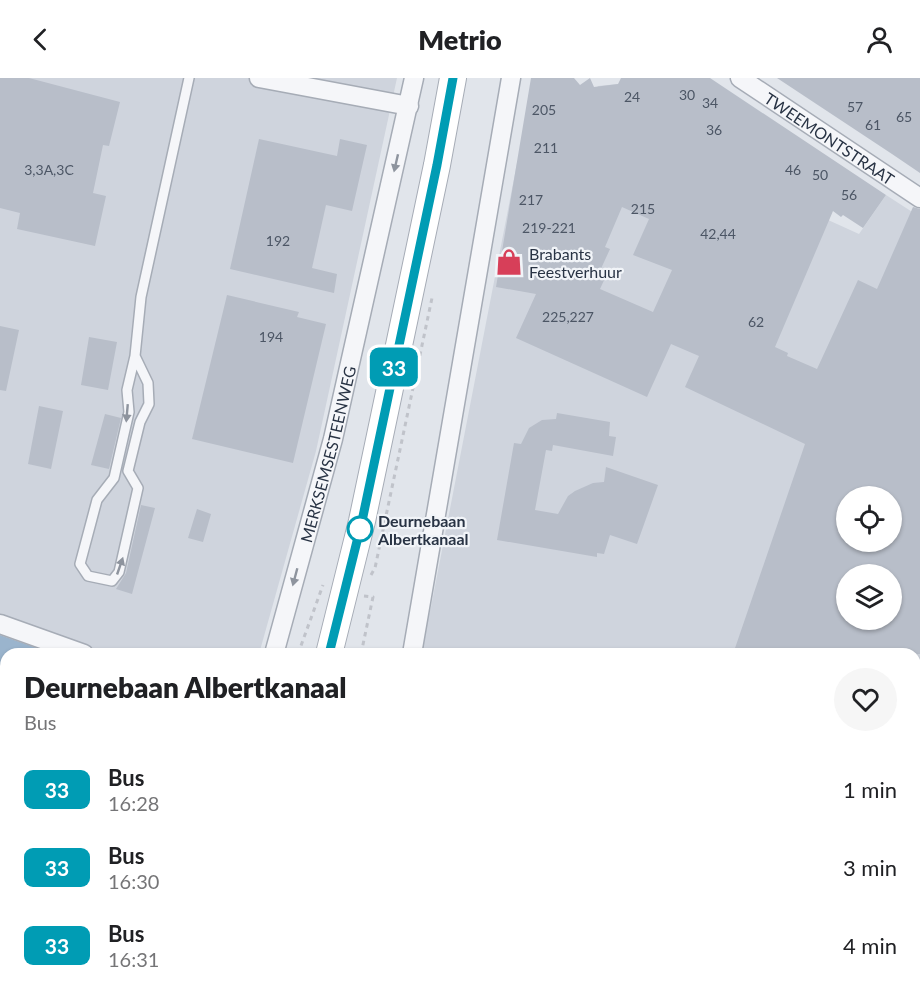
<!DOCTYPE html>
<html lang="en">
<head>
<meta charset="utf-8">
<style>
  body { margin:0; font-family:Lato,sans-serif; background:#f6f6f6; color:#202124; height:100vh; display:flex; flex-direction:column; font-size:22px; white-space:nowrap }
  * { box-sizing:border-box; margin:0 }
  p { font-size:20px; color:#757577 }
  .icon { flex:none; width:33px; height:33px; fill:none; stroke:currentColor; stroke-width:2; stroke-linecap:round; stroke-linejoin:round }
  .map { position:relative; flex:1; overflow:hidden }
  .panel { position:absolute; left:0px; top:570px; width:921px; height:348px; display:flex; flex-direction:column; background:#fff; border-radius:18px 18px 0 0; box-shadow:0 2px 4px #0004 }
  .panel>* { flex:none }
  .badge { padding:0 12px; border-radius:9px; font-size:21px; line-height:39px }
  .tools { position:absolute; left:836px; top:408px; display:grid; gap:12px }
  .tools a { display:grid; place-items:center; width:66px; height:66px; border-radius:50%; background:#fff; box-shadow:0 2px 4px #0004; font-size:30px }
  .map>.badge { position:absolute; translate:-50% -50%; box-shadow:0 0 0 3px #fff }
  .round { display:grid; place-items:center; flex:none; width:63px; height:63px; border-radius:32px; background:#f6f6f6 }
  .overview { display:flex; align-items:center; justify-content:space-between; height:102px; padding:0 24px }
  h1 { font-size:28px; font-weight:800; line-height:45px }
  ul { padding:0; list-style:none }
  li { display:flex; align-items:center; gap:18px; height:78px; padding:0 24px }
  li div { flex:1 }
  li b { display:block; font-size:22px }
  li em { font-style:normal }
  li .badge { min-width:66px; font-weight:700; text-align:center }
  header { display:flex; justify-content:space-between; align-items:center; height:78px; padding:0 24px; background:#fff; font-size:27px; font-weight:800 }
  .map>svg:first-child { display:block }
  .built { fill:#cfd4dd; fill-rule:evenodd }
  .water { fill:#9ab4cd }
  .building { fill:#b8bec9; fill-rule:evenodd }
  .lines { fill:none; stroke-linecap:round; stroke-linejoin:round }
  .service-casing { stroke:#a6acb6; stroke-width:12 }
  .minor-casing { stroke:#a6acb6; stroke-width:21 }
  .tertiary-casing { stroke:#a6acb6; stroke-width:26 }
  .secondary-casing { stroke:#a6acb6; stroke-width:28 }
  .path { stroke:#c0c3ca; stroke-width:3; stroke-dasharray:4.5 4.5; stroke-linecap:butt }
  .service { stroke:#f5f6f9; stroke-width:9 }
  .minor { stroke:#f5f6f9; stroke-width:18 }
  .tertiary { stroke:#f5f6f9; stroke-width:22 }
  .secondary { stroke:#fff; stroke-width:26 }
  .oneway { fill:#8e949e }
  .line-casing { stroke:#fff; stroke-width:14 }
  .line { stroke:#009cb4; stroke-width:9 }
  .stop-dot { fill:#fff; stroke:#009cb4; stroke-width:3 }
  .labels { text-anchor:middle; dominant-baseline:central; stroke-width:4.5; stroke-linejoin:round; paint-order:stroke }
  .number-label { font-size:14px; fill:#4c5665 }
  .street-label { font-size:16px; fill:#283344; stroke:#f1f4f8 }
  .poi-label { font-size:16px; fill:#283344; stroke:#f1f4f8; text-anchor:start }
  .stop-label { font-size:16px; font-weight:bold; fill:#283344; stroke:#f1f4f8; text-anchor:start }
</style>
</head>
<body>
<header><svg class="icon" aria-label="back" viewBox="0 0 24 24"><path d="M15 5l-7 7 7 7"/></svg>Metrio<svg class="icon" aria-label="person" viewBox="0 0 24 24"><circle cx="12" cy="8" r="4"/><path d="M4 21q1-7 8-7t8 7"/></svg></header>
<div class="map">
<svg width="920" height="918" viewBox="0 0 920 918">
  <rect width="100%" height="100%" fill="#e1e5eb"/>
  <path class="built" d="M0 0H397L316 373 259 576H96L0 547Z
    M618 6 795 127 859 156 886 117 920 139V748L915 745V576H419L431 529 517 85 569 93 583 32 598 8ZM846 418H891V464H846ZM846 496H891V542H846Z
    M288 912H399L417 918H286Z"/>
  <path class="water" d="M0 557 54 576H6V727L0 725Z
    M915 770 920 775V918H566L549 912H915Z"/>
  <path class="building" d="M0 0H29L120 24 109 68 103 67 93 115 106 118 95 168 17 151 20 135 0 130Z
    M531 0H574L580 7 590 0 594 9 618 6 621 0H710L886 117 863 150 843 137 841 139 833 133 775 269 788 275 787 278 817 291 858 202 877 211 913 129 920 131V576H733L805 366 685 309 699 278 671 266 647 319 516 260 536 216 496 209ZM622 129 649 141 633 177 672 192 653 234 600 211 606 198 599 195 610 171 605 169ZM846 418H891V464H846ZM846 496H891V542H846Z
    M777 0H920V95L892 76Z
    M259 61 337 78 340 61 367 67 352 133 326 127 312 190 337 196 334 215 230 191Z
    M227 217 299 234 297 239 326 246 293 385 192 361Z
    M0 248 19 252 6 313 0 312Z
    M89 259 117 264 108 312 81 307Z
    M39 328 63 333 51 391 28 386Z
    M557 335 610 344 609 358 616 359 613 378 553 367 552 373 546 372 535 432 558 436 568 418 575 413 593 405 604 404 606 389 658 407 637 466 610 457 604 476 597 475V479L497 462 514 365 521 366 529 350 542 342 556 341Z
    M105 336 121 340 109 391 91 387Z
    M141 427 155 430 132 516 116 511 126 495Z
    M197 431 211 436 203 464 188 460Z"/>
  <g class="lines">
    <defs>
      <path id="service" d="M135 278 148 305 149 326 140 344 128 393 138 410 119 494 112 503 88 498 80 486 97 422 114 400 129 334 127 312 135 278 141 219 189 0
        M915 761 920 767
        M0 802 6 805
        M60 918V912"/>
      <g id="minor">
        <path d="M259 0 409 28"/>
        <path id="s1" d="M740 0 920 120"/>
        <path d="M0 546 84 576"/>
        <path id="s2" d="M274 576 333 361 414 0"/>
        <path d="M412 576 511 0"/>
        <path d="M325 912 344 918"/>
        <path d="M163 918 165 912"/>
      </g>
      <path id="tertiary" d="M0 750 6 752
        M457 912 473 918"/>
      <path id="secondary" d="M329 576 362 443 437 87 453 0
        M242 918 243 912"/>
    </defs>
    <use href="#service" class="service-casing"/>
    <use href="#minor" class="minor-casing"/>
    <use href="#tertiary" class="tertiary-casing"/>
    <use href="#secondary" class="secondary-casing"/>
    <path class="path" d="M371 497 375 490 432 220
      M298 576 323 507
      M361 576 373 519 364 518
      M527 912 544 918
      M211 918V912
      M271 918 273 912
      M278 918 279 912"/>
    <use href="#service" class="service"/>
    <use href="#minor" class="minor"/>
    <use href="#tertiary" class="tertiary"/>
    <use href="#secondary" class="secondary"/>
  </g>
  <defs><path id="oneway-solid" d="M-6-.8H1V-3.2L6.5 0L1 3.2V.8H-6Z" transform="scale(1.5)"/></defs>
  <g class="oneway">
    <use href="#oneway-solid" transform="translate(396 85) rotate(103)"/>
    <use href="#oneway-solid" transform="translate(127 335) rotate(95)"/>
    <use href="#oneway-solid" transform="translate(120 488) rotate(-71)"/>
    <use href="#oneway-solid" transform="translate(295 499) rotate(105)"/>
  </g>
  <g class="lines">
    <defs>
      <path id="line" d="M329 576 362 443 437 87 453 0"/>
    </defs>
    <use href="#line" class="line-casing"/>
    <use href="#line" class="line"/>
  </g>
  <defs>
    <symbol id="shop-bare" viewBox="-9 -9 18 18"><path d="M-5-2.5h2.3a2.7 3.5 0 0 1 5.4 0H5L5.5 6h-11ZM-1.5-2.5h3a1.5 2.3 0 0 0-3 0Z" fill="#d73f59" stroke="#f1f4f8" stroke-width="2.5" paint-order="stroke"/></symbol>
  </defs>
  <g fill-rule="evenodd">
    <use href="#shop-bare" x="490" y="165" width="38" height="38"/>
  </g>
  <circle class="stop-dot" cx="360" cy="451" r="12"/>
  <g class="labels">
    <g class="number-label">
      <text x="687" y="16">30</text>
      <text x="632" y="18">24</text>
      <text x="710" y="24">34</text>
      <text x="855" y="28">57</text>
      <text x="544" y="31">205</text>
      <text x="904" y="38">65</text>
      <text x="873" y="46">61</text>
      <text x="714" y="51">36</text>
      <text x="546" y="69">211</text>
      <text x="49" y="91">3,3A,3C</text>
      <text x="793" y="91">46</text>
      <text x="820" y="96">50</text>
      <text x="849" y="116">56</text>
      <text x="531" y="121">217</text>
      <text x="643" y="130">215</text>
      <text x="549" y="149">219-221</text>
      <text x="718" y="155">42,44</text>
      <text x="278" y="162">192</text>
      <text x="568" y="238">225,227</text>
      <text x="756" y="243">62</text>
      <text x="271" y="258">194</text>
    </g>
    <g class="street-label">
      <text stroke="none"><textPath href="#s1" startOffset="108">TWEEMONTSTRAAT</textPath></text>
      <text stroke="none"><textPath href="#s2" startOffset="207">MERKSEMSESTEENWEG</textPath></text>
    </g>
    <g class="poi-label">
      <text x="529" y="175">Brabants<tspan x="529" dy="18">Feestverhuur</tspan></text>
    </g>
    <g class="stop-label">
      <text x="378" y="442">Deurnebaan<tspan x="378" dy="18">Albertkanaal</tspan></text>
    </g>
  </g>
</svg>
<div class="tools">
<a><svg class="icon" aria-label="locate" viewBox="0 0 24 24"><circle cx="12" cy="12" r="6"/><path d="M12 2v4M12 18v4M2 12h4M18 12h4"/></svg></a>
<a><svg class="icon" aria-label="layers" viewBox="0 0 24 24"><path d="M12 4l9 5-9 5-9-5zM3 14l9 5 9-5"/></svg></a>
</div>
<b class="badge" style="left:394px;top:289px;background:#009cb4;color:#fff">33</b>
<section class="panel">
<div class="overview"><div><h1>Deurnebaan Albertkanaal</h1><p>Bus</p></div><a class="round"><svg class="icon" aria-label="heart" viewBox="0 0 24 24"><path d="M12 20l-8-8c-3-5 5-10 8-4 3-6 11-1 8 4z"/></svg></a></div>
<ul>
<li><span class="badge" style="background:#009cb4;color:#fff">33</span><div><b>Bus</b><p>16:28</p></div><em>1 min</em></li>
<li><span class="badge" style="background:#009cb4;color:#fff">33</span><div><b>Bus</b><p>16:30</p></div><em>3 min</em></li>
<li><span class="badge" style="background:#009cb4;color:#fff">33</span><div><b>Bus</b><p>16:31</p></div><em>4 min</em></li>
</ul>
</section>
</div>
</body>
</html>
